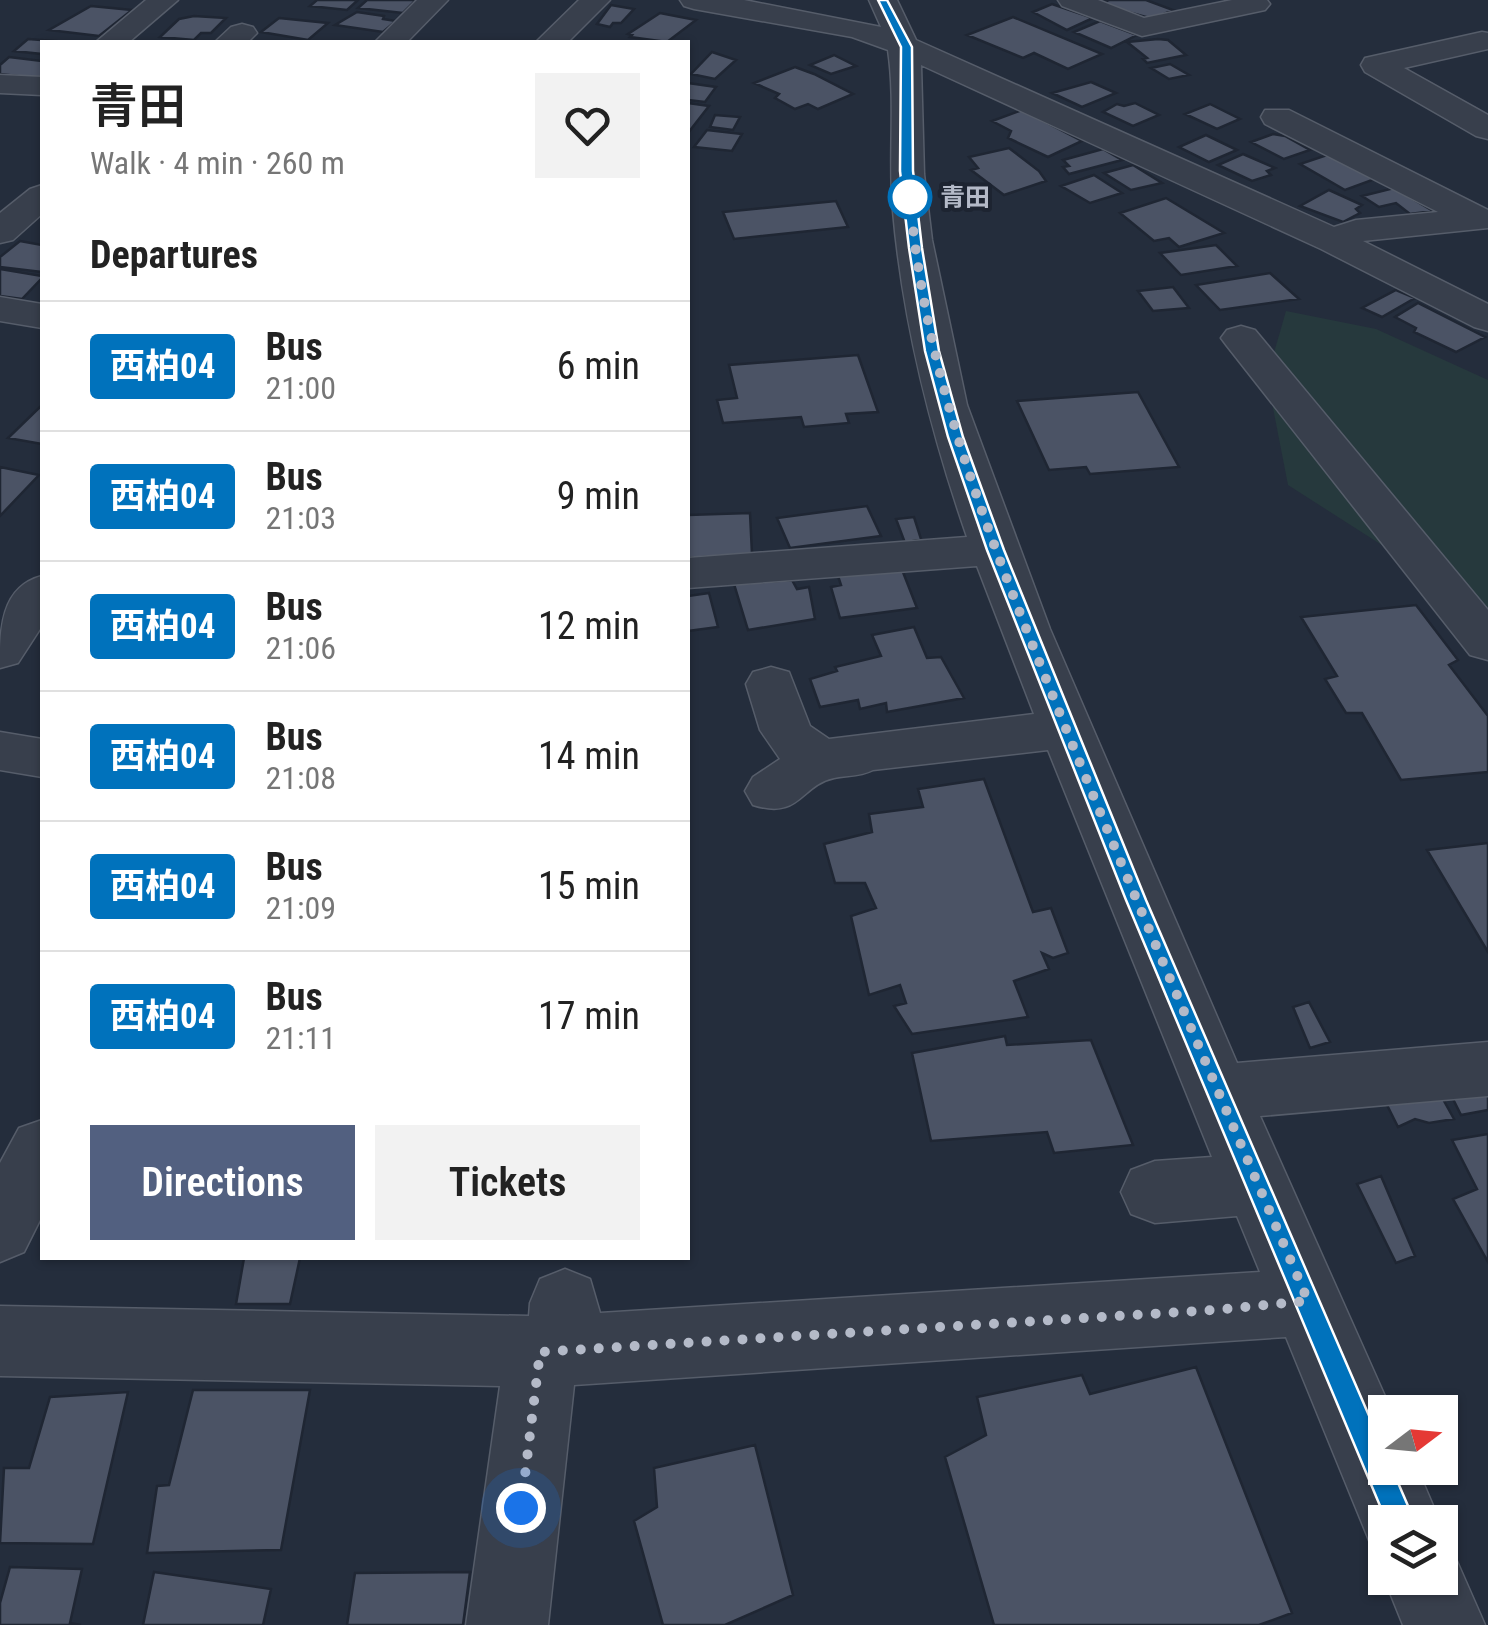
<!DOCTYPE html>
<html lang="en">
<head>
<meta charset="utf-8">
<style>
  body { margin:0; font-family:"Roboto Condensed","Noto Sans JP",sans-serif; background:#f2f2f2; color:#222; height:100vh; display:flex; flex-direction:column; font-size:38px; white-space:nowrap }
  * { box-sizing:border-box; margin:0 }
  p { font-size:32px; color:#767676 }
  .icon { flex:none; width:55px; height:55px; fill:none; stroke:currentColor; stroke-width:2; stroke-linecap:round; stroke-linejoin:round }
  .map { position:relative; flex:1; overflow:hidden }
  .sheet { position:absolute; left:40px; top:40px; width:650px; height:1220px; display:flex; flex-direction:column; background:#fff; border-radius:0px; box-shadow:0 2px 8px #0004 }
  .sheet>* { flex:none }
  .badge { padding:0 20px; border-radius:8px; font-size:35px; line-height:65px }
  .needle { width:65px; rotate:74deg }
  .tools { position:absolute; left:1368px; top:1395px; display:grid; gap:20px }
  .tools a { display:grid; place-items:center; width:90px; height:90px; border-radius:0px; background:#fff; box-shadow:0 2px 8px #0004; font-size:50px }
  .you { position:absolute; width:50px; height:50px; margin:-25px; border:8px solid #fff; border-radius:50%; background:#1a73e8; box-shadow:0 0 0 15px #1a73e833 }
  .map>.badge { position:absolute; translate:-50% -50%; box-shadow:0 0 0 5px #fff }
  h2 { padding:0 50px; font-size:38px; line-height:90px }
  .round { display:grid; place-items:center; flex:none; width:105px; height:105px; border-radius:0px; background:#f2f2f2 }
  .head { display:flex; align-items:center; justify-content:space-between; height:170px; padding:0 50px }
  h1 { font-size:48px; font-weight:600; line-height:75px }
  .cta { display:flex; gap:20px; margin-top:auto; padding:20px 50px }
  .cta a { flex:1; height:115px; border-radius:0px; background:#526080; color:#fff; font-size:40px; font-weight:600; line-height:115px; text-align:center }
  .cta a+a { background:#f2f2f2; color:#222 }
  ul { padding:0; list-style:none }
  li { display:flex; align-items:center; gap:30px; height:130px; padding:0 50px; border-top:2px solid #e0e0e0 }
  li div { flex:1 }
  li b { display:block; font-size:38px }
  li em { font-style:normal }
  li .badge { min-width:110px; font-weight:700; text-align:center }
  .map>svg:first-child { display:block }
  .green { fill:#26393d }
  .building { fill:#4b5365; stroke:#1f2633; stroke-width:2.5 }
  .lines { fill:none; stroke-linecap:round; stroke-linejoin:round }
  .minor-casing { stroke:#565d6a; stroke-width:3 }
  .minor { fill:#383f4c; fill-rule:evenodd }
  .line { fill:#0072bc; stroke:#fff; stroke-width:2.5 }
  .walk { stroke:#b4bac8; stroke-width:10; stroke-dasharray:0 18 }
  .stop-dot { fill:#fff; stroke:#0072bc; stroke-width:5 }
  .labels { text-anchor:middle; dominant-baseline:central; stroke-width:8; stroke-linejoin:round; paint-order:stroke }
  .far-stop-label { font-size:25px; font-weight:bold; fill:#b4bac8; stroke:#1d2431; text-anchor:start }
</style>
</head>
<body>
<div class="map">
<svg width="1488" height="1625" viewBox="0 0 1488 1625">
  <rect width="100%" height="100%" fill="#242d3c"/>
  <path class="green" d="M1286 311 1376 329 1488 380V613L1288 485 1267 377Z"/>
  <path class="building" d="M317 0H358L347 10 310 6Z
    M367 0H416L403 13 358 8Z
    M1109 0H1146L1173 10 1153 19 1099 4Z
    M1052 4 1093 18 1067 30 1033 12Z
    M611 5 634 9 621 23H613L610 27 597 24Z
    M91 6 132 10 99 36 49 30Z
    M357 12 384 16 383 19 396 21 383 32 335 25Z
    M660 13 696 20 667 42 630 37 632 35 628 34Z
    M194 16 226 18 211 33H201L194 40 160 37 179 19Z
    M1013 17 1102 54 1068 69 1034 53 1023 58 967 35Z
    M279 18 328 23 308 40 261 32Z
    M1100 21 1137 35 1111 48 1074 32Z
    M28 39 68 42H42V54L14 51Z
    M1158 39 1168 40 1186 55 1147 63 1143 59 1147 58 1127 42Z
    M712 52 736 60 715 79 691 74Z
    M834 55 856 66 831 74 810 65Z
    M9 57 42 61V79L0 74V65Z
    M1170 64 1189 75 1169 79 1151 68Z
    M795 67 814 74 853 94 818 109 808 104 795 109 775 98 779 94 754 83Z
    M1091 82 1116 93 1082 107 1052 93Z
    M688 83 716 87 705 102 688 100Z
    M688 103 709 106 688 133Z
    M1135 103 1159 115 1133 126 1103 112 1117 104 1124 106Z
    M1210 104 1240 119 1217 129 1185 114Z
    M1022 110 1082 141 1048 157 1008 138 1011 131 992 121Z
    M715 115 740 117 733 130 710 127Z
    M707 130 742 134 732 151 694 147Z
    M1273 134 1285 136 1310 150 1284 159 1251 142Z
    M1206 135 1237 150 1209 162 1179 147Z
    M1009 148 1039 171 1046 181 1004 195 971 170 978 168 969 157Z
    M1103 149 1122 160 1069 174 1063 167 1069 166 1063 160Z
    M1243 154 1275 168 1267 171 1271 175 1252 181 1218 165Z
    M1330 154 1375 179 1345 190 1300 164Z
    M1133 165 1162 183 1131 190 1104 173Z
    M1094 175 1122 193 1090 203 1061 186Z
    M1394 188 1433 211 1410 214 1396 203 1379 207 1362 196Z
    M1329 190 1362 205 1356 209 1360 213 1343 222 1300 206Z
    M1166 198 1224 233 1179 247 1169 238 1154 241 1120 213Z
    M836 201 848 227 734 239 723 212Z
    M20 241 42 245V272L0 267V257Z
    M1216 245 1237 266 1181 275 1160 253Z
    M0 269 42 276V278L22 299 0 296Z
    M1270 273 1299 299 1220 310 1196 285Z
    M1173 287 1189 308 1153 311 1138 291Z
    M1396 290 1415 298 1382 317 1362 308Z
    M1418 303 1485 337 1456 352 1414 332 1416 328 1395 317Z
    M858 355 878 412 846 414 849 423 804 427 801 417 723 423 717 400 737 398 729 365Z
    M1138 392 1179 467 1090 474 1086 467 1049 470 1017 401Z
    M42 405V444L8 438Z
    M0 467 39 475 0 516Z
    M867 506 881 536 790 548 777 518Z
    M750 513 752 554 688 558V515Z
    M914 517 921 539 905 543 896 519Z
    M901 567 917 608 840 618 831 587 841 585 838 576Z
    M792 580 797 589 809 587 815 619 748 630 734 584Z
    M709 593 718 627 688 631V596Z
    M1416 605 1458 660 1449 665 1488 716V772L1401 780 1362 713H1346L1325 679 1337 676 1301 617Z
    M914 627 927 658 941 657 964 698 887 712 886 703 860 709 858 700 820 707 810 679 837 671 835 667 881 656 872 635Z
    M984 779 1033 912 1051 908 1068 953 1053 958 1042 953 1049 969 1014 981 1028 1017 912 1034 894 1006 906 1003 900 985 869 995 851 916 876 908 865 883H835L824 844 872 832 869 814 923 807 918 789Z
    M1488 843V952L1427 850Z
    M1309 1002 1330 1042 1310 1048 1293 1007Z
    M1005 1036 1007 1045 1091 1040 1133 1145 1054 1153 1047 1132 931 1141 912 1053Z
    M1439 1092 1454 1119 1429 1123 1415 1119 1398 1127 1385 1101Z
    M1488 1092V1110L1461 1115 1452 1097Z
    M1488 1134V1262L1453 1199 1477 1189 1452 1140Z
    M1381 1176 1415 1256 1396 1263 1357 1184Z
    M244 1258H300L290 1304H236Z
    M1196 1367 1292 1613 1259 1625H994L945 1457 986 1435 977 1397 1082 1375 1090 1394Z
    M193 1390H310L281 1550 147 1553 157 1486 169 1485Z
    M128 1392 93 1544 0 1543 4 1468H29L50 1397Z
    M755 1445 793 1595 725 1625H663L634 1521 657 1507 654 1468Z
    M10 1567 82 1569 70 1623 81 1625H0V1603Z
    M154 1572 271 1589 263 1625H143Z
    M470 1572 463 1625H347L355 1573Z"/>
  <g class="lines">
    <defs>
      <path id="minor" d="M146 0H178L129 42H96Z
        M417 0H448L407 42H375Z
        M579 0H610L568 42H536Z
        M680 0H744L881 27 869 0H897L916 40 1334 227 1356 220 1438 212 1265 124 1261 117 1265 110H1289L1488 210V228L1363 241 1488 304V331L1474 327 1321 249 921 65 924 174 932 240 967 405 1050 629 1237 1063 1488 1042V1096L1260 1116 1392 1412H1385V1468H1417L1440 1522H1385V1554L1373 1550 1286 1337 574 1385 548 1625H466L500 1386 0 1376V1306L529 1316 530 1303 540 1279 565 1269 590 1279 600 1313 1260 1272 1237 1216 1155 1223 1131 1214 1121 1192 1131 1170 1155 1161 1212 1157 1048 750 873 770C859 777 848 775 834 778 800 785 801 820 753 805L745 791 753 777 780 759 760 730 746 684 753 672 771 667 789 672 810 726 829 739 1034 714 977 566 688 588V558L967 537C930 430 903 324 893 211 888 158 896 103 888 50L852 37 694 9 684 6Z
        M1058 0H1098L1144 18 1232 0H1267L1270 4 1265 10 1142 36 1062 6Z
        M242 24 253 27 257 33 248 42H215L231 27Z
        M1482 32 1488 33V49L1404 68 1488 115V139L1476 136 1365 72 1361 65 1365 58Z
        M0 75 42 77V95L0 93Z
        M42 185V214L13 240 0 243V213L30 189Z
        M0 297 42 304V328L0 321Z
        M1241 326 1255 330 1488 610V660L1470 655 1227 346 1221 338 1227 330Z
        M42 576V626L18 663 0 668C0 630 0 587 42 576Z
        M0 732 42 739V777L0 770Z
        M42 1120V1216L24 1252 0 1262V1163L19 1128Z
        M1440 1545 1452 1550 1485 1625H1403L1384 1578 1385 1576 1440 1578Z"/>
    </defs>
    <use href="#minor" class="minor-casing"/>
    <use href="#minor" class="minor"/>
  </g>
  <path class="line" d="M878 0H887L912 47 913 171 922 248 939 351 963 437 1004 550 1146 900 1415 1522 1411 1532 1401 1536 1391 1532 1126 900 987 550 948 437 925 351 909 248 900 171 901 47Z"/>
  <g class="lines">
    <path class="walk" d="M521 1508 540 1352 1214 1310 1308 1301C1224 1104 1138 908 1058 709 991 541 925 380 910 197"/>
  </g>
  <circle class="stop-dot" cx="910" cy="197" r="20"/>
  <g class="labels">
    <g class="far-stop-label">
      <text x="940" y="197">青田</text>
    </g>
  </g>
</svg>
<div class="tools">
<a><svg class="needle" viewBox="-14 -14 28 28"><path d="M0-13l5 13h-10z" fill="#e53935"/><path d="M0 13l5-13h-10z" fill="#767676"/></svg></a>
<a><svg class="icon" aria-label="layers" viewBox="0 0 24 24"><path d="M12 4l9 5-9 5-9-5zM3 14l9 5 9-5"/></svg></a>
</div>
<div class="you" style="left:521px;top:1508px"></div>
<section class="sheet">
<div class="head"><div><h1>青田</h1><p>Walk · 4 min · 260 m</p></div><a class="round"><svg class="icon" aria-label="heart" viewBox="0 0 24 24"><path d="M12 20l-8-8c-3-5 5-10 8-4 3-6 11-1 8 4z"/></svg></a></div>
<h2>Departures</h2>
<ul>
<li><span class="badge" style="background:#0072bc;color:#fff">西柏04</span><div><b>Bus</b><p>21:00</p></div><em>6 min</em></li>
<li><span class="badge" style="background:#0072bc;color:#fff">西柏04</span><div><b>Bus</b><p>21:03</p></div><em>9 min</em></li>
<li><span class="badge" style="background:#0072bc;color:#fff">西柏04</span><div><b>Bus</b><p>21:06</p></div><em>12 min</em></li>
<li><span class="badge" style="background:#0072bc;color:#fff">西柏04</span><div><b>Bus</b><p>21:08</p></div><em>14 min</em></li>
<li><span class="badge" style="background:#0072bc;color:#fff">西柏04</span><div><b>Bus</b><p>21:09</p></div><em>15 min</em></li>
<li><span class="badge" style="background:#0072bc;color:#fff">西柏04</span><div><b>Bus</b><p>21:11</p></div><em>17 min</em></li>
</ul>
<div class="cta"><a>Directions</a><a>Tickets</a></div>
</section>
</div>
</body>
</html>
